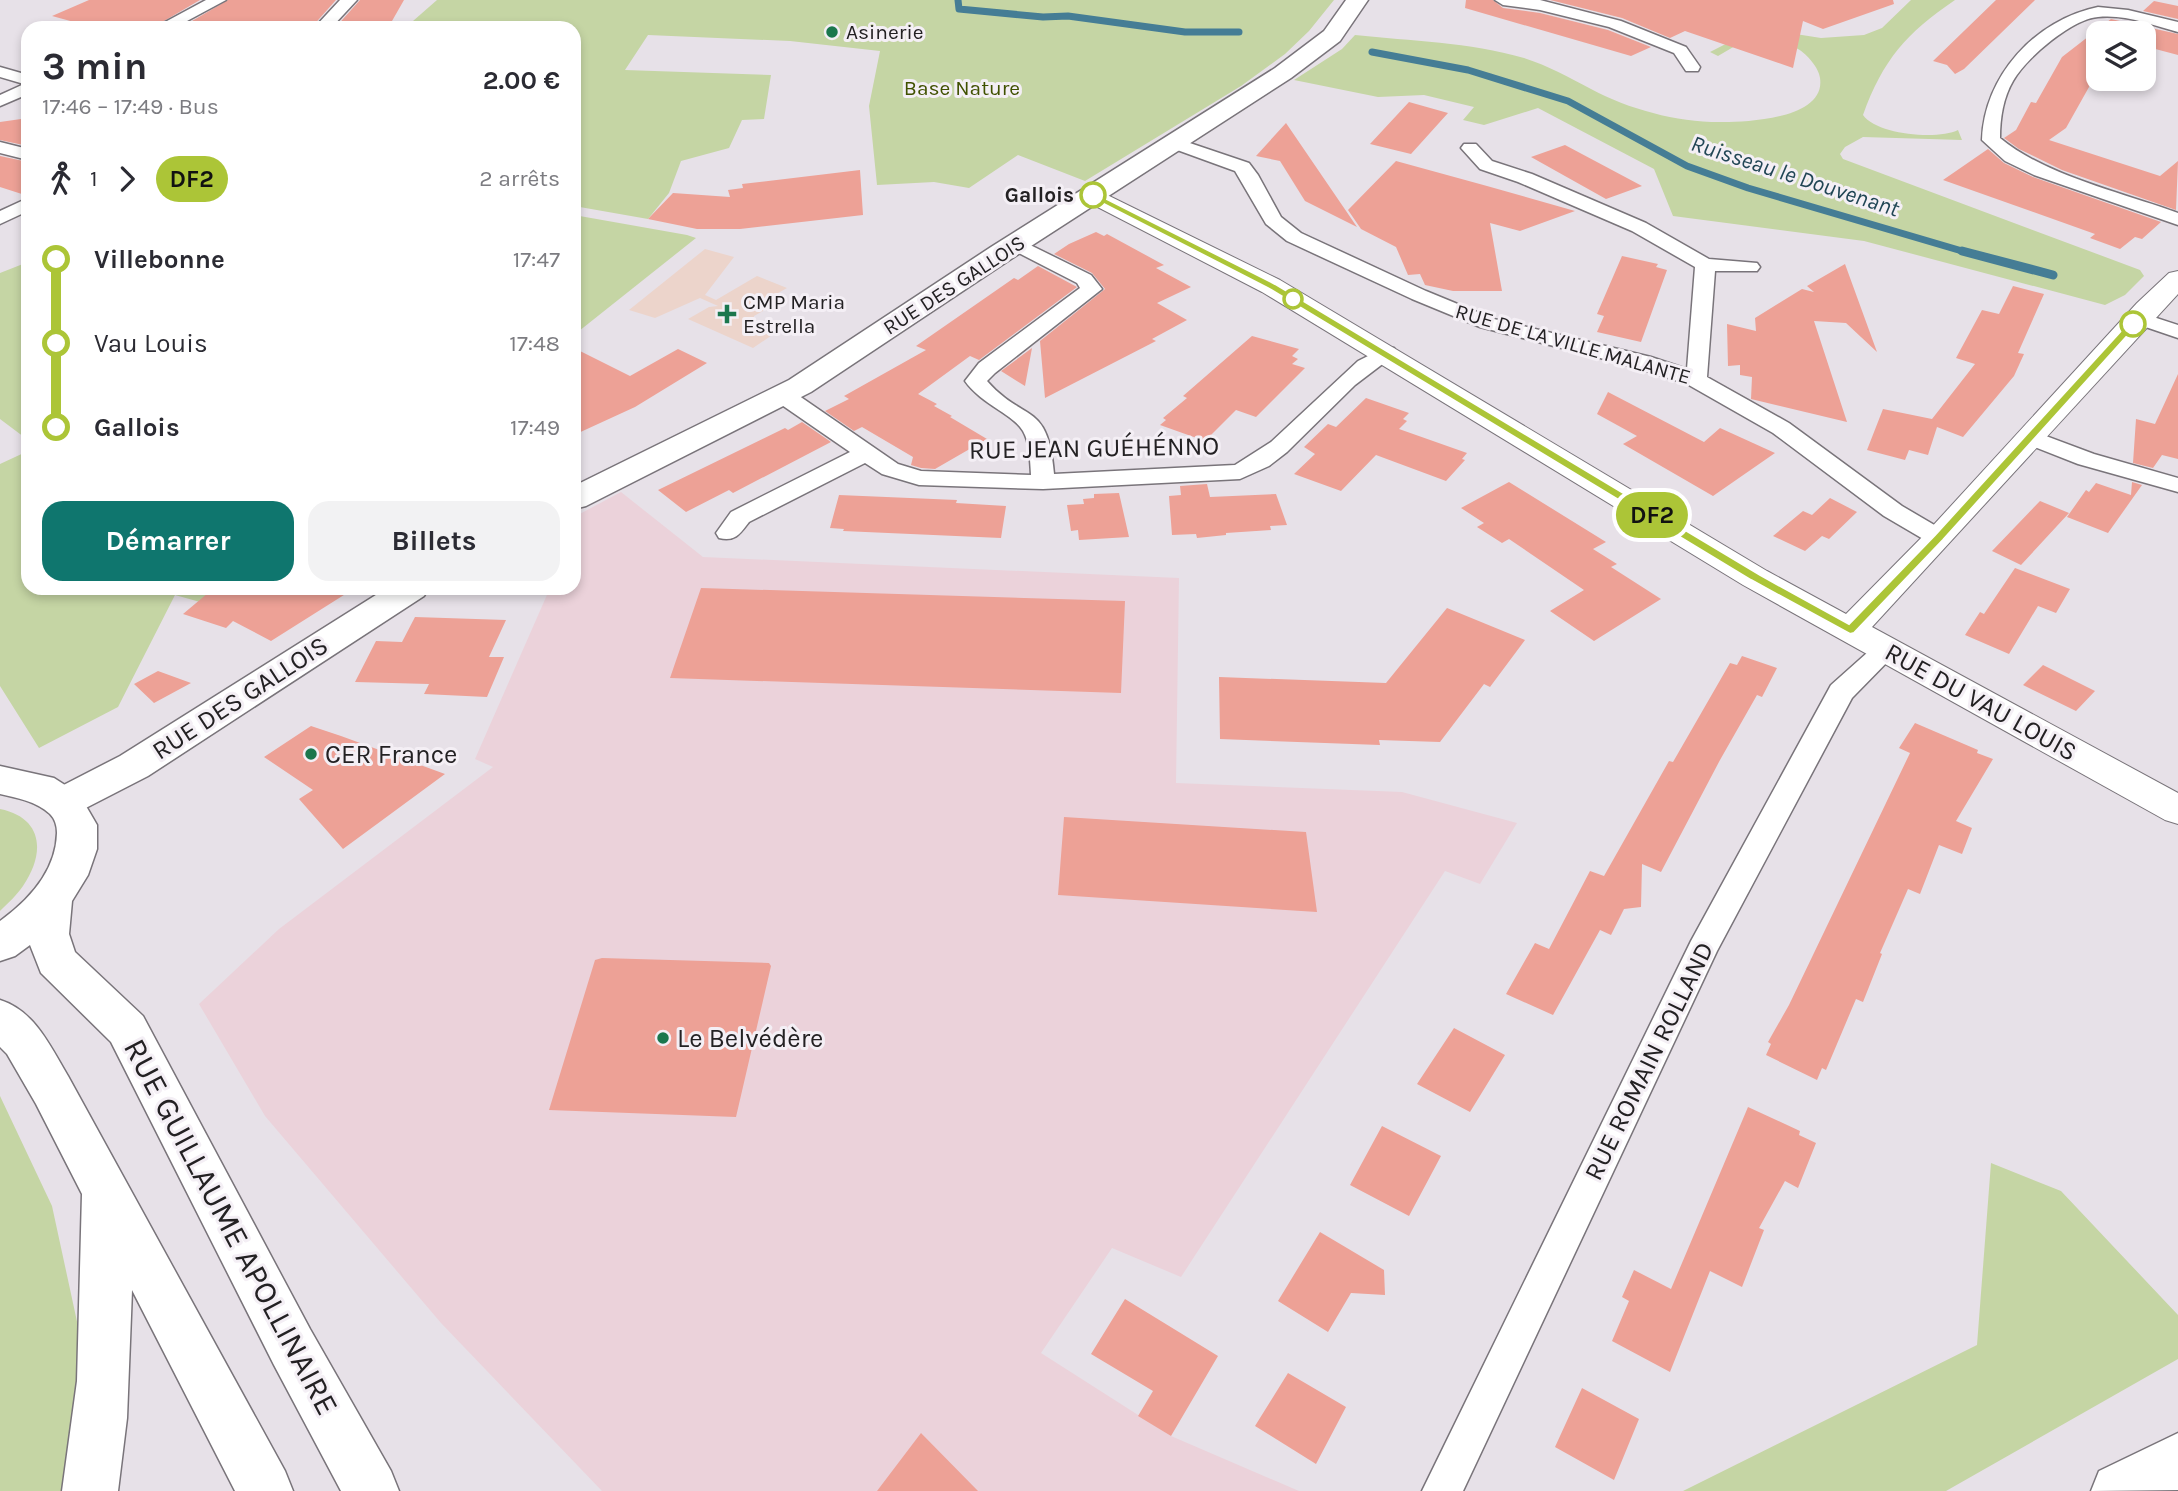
<!DOCTYPE html>
<html lang="fr">
<head>
<meta charset="utf-8">
<style>
  body { margin:0; font-family:Karla,sans-serif; background:#f2f2f3; color:#2b2b33; height:100vh; display:flex; flex-direction:column; font-size:26px; white-space:nowrap }
  * { box-sizing:border-box; margin:0 }
  p { font-size:23px; color:#7c7c81 }
  .icon { flex:none; width:38px; height:38px; fill:none; stroke:currentColor; stroke-width:2; stroke-linecap:round; stroke-linejoin:round }
  .map { position:relative; flex:1; overflow:hidden }
  .side { position:absolute; left:21px; top:21px; width:560px; height:574px; display:flex; flex-direction:column; background:#fff; border-radius:21px; box-shadow:0 4px 10px #0003 }
  .side>* { flex:none }
  .badge { padding:0 14px; border-radius:23px; font-size:24px; line-height:46px }
  .buttons { position:absolute; left:2086px; top:21px; display:grid; gap:14px }
  .buttons a { display:grid; place-items:center; width:70px; height:70px; border-radius:14px; background:#fff; box-shadow:0 4px 10px #0003; font-size:35px }
  .map>.badge { position:absolute; translate:-50% -50%; box-shadow:0 0 0 4px #fff }
  .legs { display:flex; align-items:center; gap:10px; height:77px; padding:0 21px; font-size:23px }
  .legs p { margin-inline-start:auto }
  .summary { display:flex; align-items:center; justify-content:space-between; height:119px; padding:0 21px }
  h1 { font-size:38px; font-weight:700; line-height:52px }
  .cta { display:flex; gap:14px; margin-top:auto; padding:14px 21px }
  .cta a { flex:1; height:80px; border-radius:21px; background:#0f766e; color:#fff; font-size:28px; font-weight:700; line-height:80px; text-align:center }
  .cta a+a { background:#f2f2f3; color:#2b2b33 }
  ul { padding:0 21px; list-style:none }
  li { display:flex; align-items:center; gap:24px; height:84px; font-size:26px }
  li i { display:grid; place-items:center; width:10px; height:100%; margin:0 9px; background:currentColor }
  li i::after { content:''; width:18px; height:18px; margin:-9px; border:5px solid; border-radius:50%; background:#fff }
  li p { margin-inline-start:auto }
  li:first-child i { background:linear-gradient(#0000 50%,currentColor 0) }
  li:last-child i { background:linear-gradient(currentColor 50%,#0000 0) }
  .map>svg:first-child { display:block }
  .commercial { fill:#ebd2da }
  .medical { fill:#ecd4cb }
  .green { fill:#c5d5a4 }
  .lines { fill:none; stroke-linecap:round; stroke-linejoin:round }
  .stream-far1 { stroke:#457d95; stroke-width:7 }
  .stream { stroke:#457d95; stroke-width:9 }
  .building { fill:#eda196 }
  .minor-casing { stroke:#79747a; stroke-width:3 }
  .tertiary-casing { stroke:#79747a; stroke-width:2 }
  .secondary-casing { stroke:#79747a; stroke-width:3 }
  .primary-casing { stroke:#79747a; stroke-width:3 }
  .minor { fill:#fff; fill-rule:evenodd }
  .tertiary { fill:#fff; fill-rule:evenodd }
  .secondary { fill:#fff; fill-rule:evenodd }
  .primary { fill:#fff; fill-rule:evenodd }
  .line-1 { fill:#acc537; stroke:#fff; stroke-width:2 }
  .poi-dot { fill:#1b774d; stroke:#f4eff5; stroke-width:2.5 }
  .stop-1-dot { fill:#fff; stroke:#acc537; stroke-width:3.5 }
  .labels { text-anchor:middle; dominant-baseline:central; stroke-width:6; stroke-linejoin:round; paint-order:stroke }
  .far-poi-label { font-size:21px; fill:#232123; stroke:#f4eff5; text-anchor:start }
  .far-park-label { font-size:21px; fill:#405100; stroke:#f4eff5 }
  .far-stop-label { font-size:21px; font-weight:bold; fill:#232123; stroke:#f4eff5; text-anchor:end }
  .far-street-label { font-size:21px; fill:#232123; stroke:#f4eff5 }
  .far-water-label { font-size:23px; font-style:italic; fill:#214655; stroke:#f4eff5 }
  .street-label { font-size:26px; fill:#232123; stroke:#f4eff5 }
  .poi-label { font-size:26px; fill:#232123; stroke:#f4eff5; text-anchor:start }
  .near-street-label { font-size:32px; fill:#232123; stroke:#f4eff5 }
</style>
</head>
<body>
<div class="map">
<svg width="2178" height="1491" viewBox="0 0 2178 1491">
  <rect width="100%" height="100%" fill="#e7e1e8"/>
  <path class="commercial" d="M621 492 703 557 1179 578 1176 783 1402 792 1517 823 1480 884 1445 871 1181 1277 1112 1248 1041 1353 1171 1436 1299 1491H602L441 1323 265 1116 199 1004 279 929 493 767 475 759 550 588H574V517Z"/>
  <path class="medical" d="M705 249 734 257 705 295 716 300 757 276 787 288 771 297 764 304 763 311 754 316V321L778 331 753 348 688 319 709 307 718 306 700 298 655 318 629 310Z"/>
  <path class="green" d="M437 0H1334L1309 31 1285 54 1241 86 1085 181 1018 155 969 188 934 182 877 185 869 106 880 51 790 41 648 35 625 70 771 75 764 119 742 120 729 148 681 161 669 193 648 219 574 206V28H405Z
    M1911 0H1955C1906 33 1883 60 1863 115 1877 135 1938 140 1958 130L1962 140 1863 137 1845 147 1840 154 1843 159 2140 270 2144 276 2125 295 2105 305 1864 241 1673 216 1654 169 1538 108 1484 125 1463 120 1474 107 1424 95 1378 97 1294 80 1342 49 1355 35C1411 41 1469 42 1524 58 1549 66 1568 77 1591 89 1630 110 1680 123 1724 122 1750 122 1826 118 1820 78 1819 68 1807 54 1798 49 1786 41 1766 40 1752 36L1718 56 1710 52 1757 28 1821 38 1864 35 1882 28Z
    M574 215 687 235 696 238 574 335Z
    M28 262V440L0 419V273Z
    M28 451V588H265L218 607 175 595 118 707 39 748 0 686V464Z
    M0 809C44 818 45 854 23 886 17 895 8 903 0 911Z
    M0 1096 52 1206 81 1340 75 1491H0Z
    M1991 1163 2061 1191 2178 1315V1359L1946 1491H1683L1977 1345Z"/>
  <g class="lines">
    <path class="stream-far1" d="M958 0 959 9 1043 17 1068 16 1185 32H1239
      M1372 52 1468 70 1568 101 1687 166 1748 188 1969 253"/>
    <path class="stream" d="M1962 251 2053 275"/>
  </g>
  <path class="building" d="M89 0H200L152 28H96L52 16Z
    M228 0H336L311 28H180Z
    M360 0H404L388 28H335Z
    M1466 0H1493L1503 8 1540 13 1608 30 1651 47 1631 56 1465 8Z
    M1550 0H1893L1894 4 1823 29 1803 21 1793 68 1685 31 1670 38 1622 18Z
    M1996 0H2035L1964 69 1955 74 1947 65 1933 61Z
    M2154 1 2178 6V19L2143 11Z
    M2111 19 2178 34V55L2144 46V33H2098V71L2066 128 2049 140 2160 176 2178 161 2176 210 2062 170 2019 149 2004 138 2016 130 2031 102 2036 103 2062 57Z
    M1409 102 1448 113 1411 154 1370 144Z
    M28 118V146L0 140V122Z
    M1286 123 1357 227 1305 201 1280 161 1256 156Z
    M1565 145 1642 186 1606 199 1531 157Z
    M1988 149 2004 163 2033 177 2161 222 2142 239 2135 237 2120 249 2090 238 2095 234 1943 180Z
    M0 156 28 162V196L0 187Z
    M1396 161 1487 186 1575 211 1520 231 1490 223 1502 291H1453L1425 285 1420 274 1408 275 1396 247 1361 229 1348 210Z
    M860 170 863 215 740 229H697L648 219 673 193 730 197 728 190 743 188 742 184Z
    M1096 232 1104 236 1107 234 1164 265 1156 268 1191 287 1157 303 1187 320 1152 339 1156 341 1045 398 1040 341 1105 289 1092 273 1054 254 1069 244Z
    M1622 256 1658 264 1656 267 1667 270 1641 342 1597 332 1604 316 1597 314Z
    M1845 264 1877 352 1846 323 1814 321 1847 422 1751 399 1752 377 1740 375V365L1728 366 1727 324 1756 331 1755 318 1802 289 1814 292 1807 286Z
    M1038 266 1077 287 979 360 970 356 918 394 937 404 934 406 952 416 950 417 987 439 935 469 921 468 911 465 913 457 862 427 854 431 825 411 849 399 844 396 926 350 916 346 1014 278 1018 280Z
    M2013 286 2044 294 2018 353 2024 354 2014 376 1963 437 1937 427 1928 455 1909 450 1905 460 1867 450 1883 409 1932 419 1975 364 1956 358 1982 310 1999 314Z
    M1252 336 1299 349 1292 356 1298 359 1292 364 1305 368 1256 417 1236 410 1205 441 1160 425 1166 420 1163 418 1187 398 1183 396Z
    M574 348 630 376 678 349 707 363 635 407 574 435Z
    M1032 348 1025 386 1001 371Z
    M2178 374V459L2162 455 2153 468 2133 463 2136 419 2155 424Z
    M1608 392 1704 442 1720 428 1775 453 1713 496 1623 444 1637 436 1597 414Z
    M1366 398 1409 413 1403 419 1407 421 1399 429 1467 453 1462 459 1465 460 1446 481 1376 455 1341 491 1294 474 1315 454 1304 447 1328 424 1336 427Z
    M802 422 831 442 733 493 729 490 686 512 658 490 785 428 788 430Z
    M1509 482 1606 542 1593 549 1617 564 1611 567 1661 599 1594 641 1550 611 1584 590 1509 539 1502 543 1477 527 1484 523 1461 508Z
    M2132 482 2142 485 2108 533 2067 517 2086 490 2089 492 2096 483 2131 495Z
    M1207 484 1210 497 1276 494 1287 525 1270 526 1271 530 1226 533V535L1197 538 1196 534 1172 535 1169 496 1181 495 1180 486Z
    M1119 493 1129 537 1079 540 1078 530 1071 531 1067 505 1084 504 1083 499 1094 498V494Z
    M839 495 957 500 956 503 1006 506 1001 538 843 531 844 529 830 528Z
    M1830 498 1857 512 1829 539 1822 536 1805 551 1773 536 1803 511 1812 515Z
    M2040 501 2069 513 2021 565 1992 551Z
    M2015 568 2070 589 2056 613 2038 606 2009 654 1965 635 1980 612 1984 614Z
    M214 588H355L271 641 233 621 226 628 183 614Z
    M701 588 1125 601 1121 693 670 678Z
    M1447 608 1525 640 1490 687 1484 684 1440 742 1379 740 1380 745 1220 739 1219 677 1386 683Z
    M415 617 506 620 489 657H504L487 697 424 694 429 684 355 682 376 641 402 642Z
    M1742 656 1777 668 1762 697 1757 695 1720 760 1661 872 1642 864 1641 907 1624 909 1611 935 1600 930 1553 1015 1506 994 1535 943 1549 949 1590 871 1604 876 1669 761 1673 762 1730 663 1737 665Z
    M2043 665 2095 691 2076 711 2023 685Z
    M158 671 191 683 154 703 134 684Z
    M1915 723 1978 750 1977 753 1993 759 1956 821 1972 828 1962 854 1939 845 1920 894 1908 889 1880 953 1882 954 1863 1002 1856 999 1826 1070 1822 1068 1817 1080 1766 1055 1771 1044 1768 1042 1789 1005 1910 753 1899 748Z
    M311 726 341 736 445 774 343 849 299 799 313 790 264 757Z
    M1064 817 1306 832 1317 912 1058 895Z
    M602 958 769 963 771 966 736 1117 549 1110 595 960Z
    M1454 1028 1505 1055 1470 1112 1417 1084Z
    M1748 1107 1800 1131 1799 1135 1816 1143 1798 1188 1785 1181 1759 1228 1764 1230 1742 1287 1710 1271 1670 1372 1612 1341 1629 1301 1622 1297 1634 1270 1671 1289Z
    M1382 1126 1441 1156 1409 1216 1350 1185Z
    M1320 1232 1384 1270 1385 1295 1351 1293 1328 1332 1278 1301Z
    M1125 1299 1218 1356 1171 1436 1138 1416 1153 1391 1091 1354Z
    M1288 1373 1346 1407 1316 1464 1255 1426Z
    M1582 1388 1639 1419 1614 1480 1555 1447Z
    M921 1433 978 1491H877Z"/>
  <g class="lines">
    <defs>
      <path id="minor" d="M206 0H226L174 28H154Z
        M340 0H357L331 28H314Z
        M1495 0H1540L1621 21 1686 47 1700 67 1698 71H1686L1674 53 1609 27 1540 10 1503 5Z
        M2098 7 2128 10 2178 22V32C2152 25 2125 14 2098 17 2072 19 2026 58 2013 81 2003 98 2000 119 2000 138 2044 175 2123 193 2178 213V225L2034 175 2005 161 1982 140C1984 76 2035 20 2098 7Z
        M0 67 28 75V94L0 106V95L24 84 0 77Z
        M1175 138 1249 163 1258 175 1281 217 1301 233 1426 291 1494 319 1651 357 1687 369 1695 267 1632 231 1518 182 1480 169 1461 148 1464 144H1476L1492 161 1532 174 1646 223 1709 259 1757 263 1760 267 1757 271H1715L1707 377 1789 423 1902 506 1948 533 1951 538 1948 543 1939 546 1930 543 1884 516 1773 433 1687 384 1635 367 1480 327 1412 299 1287 241 1266 224 1235 171 1169 147 1166 143Z
        M0 142 28 149V160L0 153Z
        M28 198V211L0 224V211Z
        M1016 238 1091 275 1102 289 995 373 987 381C1025 424 1048 400 1054 474L1235 465 1271 442 1358 361 1386 347 1394 348 1397 353 1355 385 1287 452 1269 466 1240 479 1043 489 919 485 882 474 865 463 749 522C740 534 735 542 719 538L716 533 731 512 850 452 776 401 773 396 776 391H792L898 464 921 471 1031 475C1030 461 1030 443 1023 431 1013 414 981 404 965 381L979 363 1080 288 1077 283 1009 248 1006 244 1009 240Z
        M2138 312 2178 325V338L2131 322 2128 318 2131 314Z
        M2030 430 2094 454 2178 478V492L2078 464 2022 442 2019 437 2022 432Z
        M1886 641 1895 644 1899 650 1852 698 1717 951 1463 1491H1422L1691 941 1831 685 1877 644Z"/>
      <path id="tertiary" d="M1093 188 1280 280 1767 571 1846 614 1928 531 2137 303 2169 273 2178 271V294L1872 627 2178 793V824L2165 820 1743 585 1262 292 1084 200 1081 195 1084 190Z"/>
      <path id="secondary" d="M1346 0H1368L1340 41 1291 78 1011 259 811 392 586 506 574 509V486L789 380 991 247 1275 68 1324 31Z
        M387 588H429L424 596 148 776 78 812 64 817 50 812 44 802 50 792 120 756Z
        M2178 1433V1490L2091 1491 2099 1471Z"/>
      <path id="primary" d="M0 766 54 778 79 794 97 825V849L88 875 72 901 69 934 75 952 143 1016 310 1329 391 1471 399 1491H341L274 1365 111 1042 41 973 30 945 15 956 0 961V921C29 900 56 871 57 833 57 826 55 819 50 814 36 801 17 798 0 794Z
        M0 1000C35 1011 50 1046 68 1076L285 1471 293 1491H235L132 1290 127 1418 118 1491H62L77 1381 82 1194 36 1104 7 1054 0 1047Z"/>
    </defs>
    <use href="#minor" class="minor-casing"/>
    <use href="#tertiary" class="tertiary-casing"/>
    <use href="#secondary" class="secondary-casing"/>
    <use href="#primary" class="primary-casing"/>
    <use href="#minor" class="minor"/>
    <use href="#tertiary" class="tertiary"/>
    <use href="#secondary" class="secondary"/>
    <use href="#primary" class="primary"/>
  </g>
  <path class="line-1" d="M1093 192 1275 284 1760 575 1849 624 1935 535 2129 322 2138 324 1943 540 1854 633 1850 634 1751 580 1268 288 1090 197 1089 195Z"/>
  <g class="poi-dot">
    <circle cx="832" cy="32" r="7"/>
    <path d="M723.5 303.5h7v7h7v7h-7v7h-7v-7h-7v-7h7z"/>
    <circle cx="311" cy="754" r="7"/>
    <circle cx="663" cy="1038" r="7"/>
  </g>
  <g class="stop-1-dot">
    <circle cx="1093" cy="195" r="12"/>
    <circle cx="1293" cy="299" r="9"/>
    <circle cx="2133" cy="324" r="12"/>
  </g>
  <g class="labels">
    <g class="far-poi-label">
      <text x="846" y="32">Asinerie</text>
      <text x="743" y="302">CMP Maria<tspan x="743" dy="24">Estrella</tspan></text>
    </g>
    <g class="far-park-label">
      <text x="962" y="88">Base Nature</text>
    </g>
    <g class="far-stop-label">
      <text x="1074" y="195">Gallois</text>
    </g>
    <g class="far-street-label">
      <text transform="translate(954 285) rotate(-33)">RUE DES GALLOIS</text>
      <text transform="translate(1573 344) rotate(16)">RUE DE LA VILLE MALANTE</text>
    </g>
    <g class="far-water-label">
      <text transform="translate(1795 176) rotate(18)">Ruisseau le Douvenant</text>
    </g>
    <g class="street-label">
      <text transform="translate(1094 448) rotate(-1)">RUE JEAN GUÉHÉNNO</text>
      <text transform="translate(240 698) rotate(-33)">RUE DES GALLOIS</text>
      <text transform="translate(1981 702) rotate(29)">RUE DU VAU LOUIS</text>
      <text transform="translate(1649 1061) rotate(-64)">RUE ROMAIN ROLLAND</text>
    </g>
    <g class="poi-label">
      <text x="325" y="754">CER France</text>
      <text x="677" y="1038">Le Belvédère</text>
    </g>
    <g class="near-street-label">
      <text transform="translate(231 1227) rotate(62)">RUE GUILLAUME APOLLINAIRE</text>
    </g>
  </g>
</svg>
<div class="buttons">
<a><svg class="icon" aria-label="layers" viewBox="0 0 24 24"><path d="M12 4l9 5-9 5-9-5zM3 14l9 5 9-5"/></svg></a>
</div>
<b class="badge" style="left:1652px;top:515px;background:#acc537;color:#111">DF2</b>
<section class="side">
<div class="summary"><div><h1>3 min</h1><p>17:46 – 17:49 · Bus</p></div><b>2.00 €</b></div>
<div class="legs"><svg class="icon" aria-label="walk" viewBox="0 0 24 24"><circle cx="13" cy="4" r="2"/><path d="M13 8l-2 6 4 7M11 14l-3 7M7 12l3-4h3l4 4"/></svg>1<svg class="icon" aria-label="forward" viewBox="0 0 24 24"><path d="M9 5l7 7-7 7"/></svg><b class="badge" style="background:#acc537;color:#111">DF2</b><p>2 arrêts</p></div>
<ul>
<li><i style="color:#acc537"></i><b>Villebonne</b><p>17:47</p></li>
<li><i style="color:#acc537"></i><span>Vau Louis</span><p>17:48</p></li>
<li><i style="color:#acc537"></i><b>Gallois</b><p>17:49</p></li>
</ul>
<div class="cta"><a>Démarrer</a><a>Billets</a></div>
</section>
</div>
</body>
</html>
